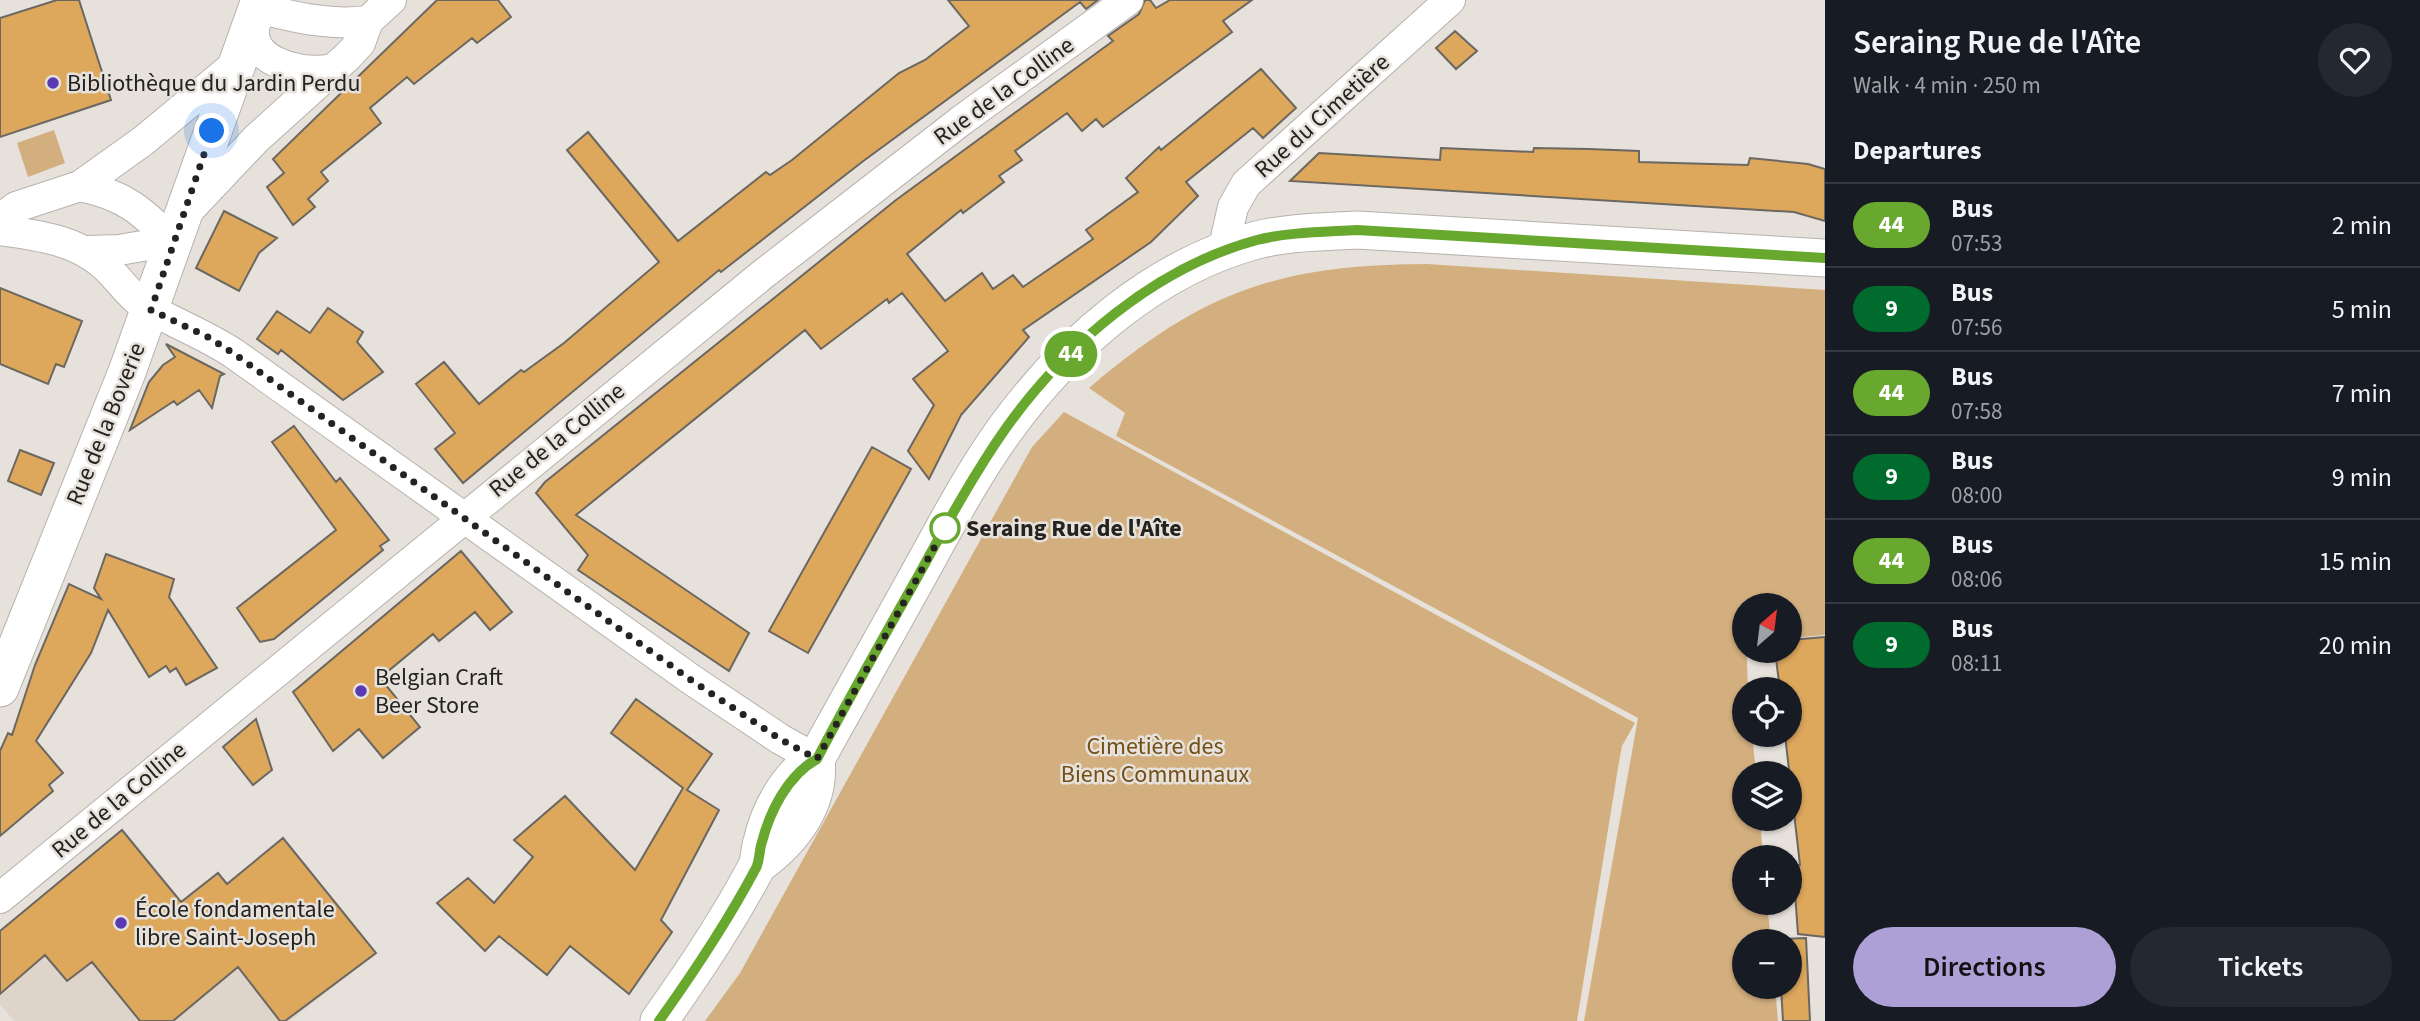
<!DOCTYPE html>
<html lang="en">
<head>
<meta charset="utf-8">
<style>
  body { margin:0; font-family:"Source Sans 3",sans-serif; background:#242831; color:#f1f3f6; height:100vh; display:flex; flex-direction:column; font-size:26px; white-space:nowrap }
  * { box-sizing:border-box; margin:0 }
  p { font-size:23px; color:#9ea1a6 }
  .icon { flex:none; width:38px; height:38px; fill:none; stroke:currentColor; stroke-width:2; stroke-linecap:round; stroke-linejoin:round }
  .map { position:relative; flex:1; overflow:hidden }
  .details { display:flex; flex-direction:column; background:#171b24; width:595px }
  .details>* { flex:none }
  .badge { padding:0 14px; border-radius:23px; font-size:24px; line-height:46px }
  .needle { width:46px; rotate:28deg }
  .fabs { position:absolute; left:1732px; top:593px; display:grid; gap:14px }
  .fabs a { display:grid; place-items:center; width:70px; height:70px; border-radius:50%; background:#171b24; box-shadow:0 2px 5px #0004; font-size:35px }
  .you { position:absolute; width:35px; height:35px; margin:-18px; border:5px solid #fff; border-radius:50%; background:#1a73e8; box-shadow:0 0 0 10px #1a73e833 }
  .map>.badge { position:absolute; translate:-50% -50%; box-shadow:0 0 0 4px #fff }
  h2 { padding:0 28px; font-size:26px; line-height:63px }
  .round { display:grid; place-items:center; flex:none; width:74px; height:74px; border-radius:37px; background:#242831 }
  .summary { display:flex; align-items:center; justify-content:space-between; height:119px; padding:0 28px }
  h1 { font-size:33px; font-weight:600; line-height:52px }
  .button { display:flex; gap:14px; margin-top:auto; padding:14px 28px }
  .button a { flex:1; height:80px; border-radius:42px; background:#ada0d7; color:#111; font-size:28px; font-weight:600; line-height:80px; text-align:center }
  .button a+a { background:#242831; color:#f1f3f6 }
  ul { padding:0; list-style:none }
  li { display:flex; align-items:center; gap:21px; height:84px; padding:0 28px; border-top:2px solid #363941 }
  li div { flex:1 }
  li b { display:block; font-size:26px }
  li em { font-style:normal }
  li .badge { min-width:77px; font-weight:700; text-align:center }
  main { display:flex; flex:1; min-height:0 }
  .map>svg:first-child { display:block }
  .built { fill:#ded4c9 }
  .green { fill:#d3af7f }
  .building { fill:#dda75c; stroke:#6b6761; stroke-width:2 }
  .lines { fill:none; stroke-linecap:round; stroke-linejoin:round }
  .minor-casing { stroke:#b7b2ac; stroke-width:32 }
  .tertiary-casing { stroke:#b7b2ac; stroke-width:39 }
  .minor { stroke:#fff; stroke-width:30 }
  .tertiary { stroke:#fff; stroke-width:37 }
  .line-casing { stroke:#fff; stroke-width:16 }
  .line { stroke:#69a82f; stroke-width:10 }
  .walk { stroke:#252320; stroke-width:7; stroke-dasharray:0 12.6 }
  .poi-dot { fill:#593ab2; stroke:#e6e1db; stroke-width:2.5 }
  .stop-dot { fill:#fff; stroke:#69a82f; stroke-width:3.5 }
  .labels { text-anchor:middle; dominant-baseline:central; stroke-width:5; stroke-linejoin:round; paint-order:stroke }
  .poi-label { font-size:24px; fill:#252320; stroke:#e6e1db; text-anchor:start }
  .street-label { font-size:24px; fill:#252320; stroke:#e6e1db }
  .stop-label { font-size:24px; font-weight:bold; fill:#252320; stroke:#e6e1db; text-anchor:start }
  .park-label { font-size:24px; fill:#734f16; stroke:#e6e1db }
</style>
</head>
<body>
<main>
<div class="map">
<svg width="1825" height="1021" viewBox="0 0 1825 1021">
  <rect width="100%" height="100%" fill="#e6e1db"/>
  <path class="built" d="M122 830 183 904 312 875 376 953 290 1021H14L0 1004V930Z"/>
  <path class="green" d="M54 130 65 163 28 177 17 143Z
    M1427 264 1825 290V635L1790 638V606H1745L1748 689 1745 690V735H1752L1756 773 1745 774V819H1760L1763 857 1745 858V903H1767L1771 941 1745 942V987H1775L1778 1021H1584L1638 718 1116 436 1125 413 1089 388C1203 291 1278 265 1427 264Z
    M1064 412 1635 723 1622 746 1618 768 1577 1021H705L740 973 1032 447Z"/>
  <path class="building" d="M57 0H79L111 100 0 137V18Z
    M437 0H498L511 17 477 43 472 38 414 84 407 77 370 108 381 123 321 172 328 181 308 199 315 207 293 225 267 187 284 173 273 159Z
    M948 0H1098L1086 9 1080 2 862 162 721 272 719 270 463 483 435 449 455 433 416 384 444 362 479 404 521 370 524 372 564 343 659 262 567 150 588 132 678 241 766 172 770 175 792 160 899 73 925 60 969 26Z
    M1145 0H1150L1156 8 1170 0H1252L1223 21 1232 32 1103 127 1096 119 1082 131 1067 113 1015 151 1022 160 999 176 1004 182 963 213 961 210 907 254 945 301 982 273 993 289 1013 275 1023 287 1093 239 1086 230 1138 192 1126 178 1159 147 1161 150 1261 69 1296 108 1263 138 1253 128 1186 182 1198 196 1151 242 1023 330 1029 337 961 415 929 479 908 451 934 405 913 379 948 351 902 293 889 303 887 299 821 349 805 330 576 515 749 633 729 671 578 570 588 555 536 493 545 482 896 200 1113 41 1108 36 1139 14Z
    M1455 31 1477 51 1456 69 1436 48Z
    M1441 148 1533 152 1534 148 1589 149 1639 151V162L1748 165 1750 158 1808 164 1825 169V221L1794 212 1290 181 1319 153 1440 160Z
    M224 211 277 238 259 253 239 291 196 268Z
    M0 288 82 321 64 367 56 364 48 384 0 364Z
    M328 308 363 332 357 342 383 372 343 400 281 350 278 354 257 339 277 311 310 333Z
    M166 344 224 374 220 376 212 408 199 390 177 405 174 401 130 430 149 382 163 365 175 357Z
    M294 426 336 482 340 478 389 540 380 546 383 550 274 639 260 642 237 608 336 530 272 442Z
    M872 447 911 469 808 653 769 631Z
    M20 450 54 463 41 495 8 481Z
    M461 551 512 612 490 630 475 612 439 641 433 634 380 678 420 727 383 758 359 729 333 751 293 692Z
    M106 554 174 579 169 597 217 668 186 685 176 668 170 672 166 666 149 677 108 610 91 653 36 741 63 773 49 785 53 791 0 836V751L8 733 12 735 35 665 69 584 101 599 94 588Z
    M1825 637V937L1798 934 1793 866 1800 865 1785 735H1790V690H1780L1775 651H1790V640Z
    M636 699 712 754 687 790 719 810 661 920 672 932 629 994 570 946 547 975 499 936 485 951 437 903 468 878 494 903 533 857 514 840 565 796 635 870 683 788 611 733Z
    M256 719 272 770 253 785 223 747Z
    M122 830 181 902 218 873 227 884 283 838 376 953 285 1021H280L238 967 173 1021H140L92 962 67 981 45 955 0 994V931Z
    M1806 938 1810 1021H1783L1781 987H1790V942L1780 939Z"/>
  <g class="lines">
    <defs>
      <path id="minor" d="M257 8C295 17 329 26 368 21
        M253 18C254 25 253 34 255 40 262 66 310 75 332 69
        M80 186C124 195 141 210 172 241
        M187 212 256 139 348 56 360 43 368 21 391 0
        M0 219 16 207 80 186 143 141 237 63
        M0 230C38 235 76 240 105 266 121 281 131 299 152 310 179 325 207 336 233 353L692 680 780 739 816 759
        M87 251 119 250 172 241
        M1223 251 1233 207 1246 184 1450 0
        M0 898 762 275 962 120 1128 0"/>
      <path id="tertiary" d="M0 688 127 372 260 0
        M759 864C793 839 821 803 816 759
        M659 1021C694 972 728 921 756 868 760 860 759 850 762 842 769 811 788 775 816 759 849 700 881 642 914 583 943 531 971 476 1006 428 1067 344 1155 267 1257 240 1289 232 1324 232 1357 230L1825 258"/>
    </defs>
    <use href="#minor" class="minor-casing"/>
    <use href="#tertiary" class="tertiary-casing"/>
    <use href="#minor" class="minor"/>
    <use href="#tertiary" class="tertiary"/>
  </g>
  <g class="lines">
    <defs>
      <path id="line" d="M659 1021C694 972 728 921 756 868 760 860 759 850 762 842 770 811 788 775 817 759 849 698 883 638 917 578 945 527 973 475 1006 428 1066 344 1156 267 1257 240 1289 232 1324 232 1357 230L1825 258"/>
    </defs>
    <use href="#line" class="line-casing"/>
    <use href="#line" class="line"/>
    <path class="walk" d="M212 131 151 310 208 337 233 353 691 680 780 739 817 759 945 528"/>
  </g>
  <g class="poi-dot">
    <circle cx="53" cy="83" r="7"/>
    <circle cx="361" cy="691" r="7"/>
    <circle cx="121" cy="923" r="7"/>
  </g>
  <circle class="stop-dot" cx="945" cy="528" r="14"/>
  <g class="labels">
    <g class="poi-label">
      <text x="67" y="83">Bibliothèque du Jardin Perdu</text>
      <text x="375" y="677">Belgian Craft<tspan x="375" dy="28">Beer Store</tspan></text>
      <text x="135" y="909">École fondamentale<tspan x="135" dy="28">libre Saint-Joseph</tspan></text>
    </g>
    <g class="street-label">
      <text transform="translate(1004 91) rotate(-36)">Rue de la Colline</text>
      <text transform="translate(1322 116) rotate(-42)">Rue du Cimetière</text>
      <text transform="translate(106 424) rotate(-68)">Rue de la Boverie</text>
      <text transform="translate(557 440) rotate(-39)">Rue de la Colline</text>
      <text transform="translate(119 800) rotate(-40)">Rue de la Colline</text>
    </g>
    <g class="stop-label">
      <text x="966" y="528">Seraing Rue de l'Aîte</text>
    </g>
    <g class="park-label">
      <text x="1155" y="746">Cimetière des<tspan x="1155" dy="28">Biens Communaux</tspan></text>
    </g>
  </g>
</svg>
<div class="fabs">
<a><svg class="needle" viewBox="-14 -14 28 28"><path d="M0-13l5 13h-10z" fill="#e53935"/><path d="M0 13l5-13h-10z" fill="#9ea1a6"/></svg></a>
<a><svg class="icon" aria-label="locate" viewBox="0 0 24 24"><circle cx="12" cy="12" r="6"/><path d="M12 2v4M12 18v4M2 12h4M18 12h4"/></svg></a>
<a><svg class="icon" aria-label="layers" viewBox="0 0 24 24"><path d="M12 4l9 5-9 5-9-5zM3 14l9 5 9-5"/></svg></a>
<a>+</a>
<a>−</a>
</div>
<div class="you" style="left:212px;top:131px"></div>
<b class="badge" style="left:1071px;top:354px;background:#69a82f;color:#fff">44</b>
</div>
<section class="details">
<div class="summary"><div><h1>Seraing Rue de l'Aîte</h1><p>Walk · 4 min · 250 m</p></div><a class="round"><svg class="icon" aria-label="heart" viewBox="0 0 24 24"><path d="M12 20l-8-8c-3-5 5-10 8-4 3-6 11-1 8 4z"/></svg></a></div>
<h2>Departures</h2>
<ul>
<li><span class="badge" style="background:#69a82f;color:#fff">44</span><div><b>Bus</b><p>07:53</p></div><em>2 min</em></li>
<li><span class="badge" style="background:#006b2d;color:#fff">9</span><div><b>Bus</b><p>07:56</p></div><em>5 min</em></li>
<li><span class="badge" style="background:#69a82f;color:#fff">44</span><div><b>Bus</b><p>07:58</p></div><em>7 min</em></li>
<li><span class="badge" style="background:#006b2d;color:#fff">9</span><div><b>Bus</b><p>08:00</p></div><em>9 min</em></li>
<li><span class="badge" style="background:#69a82f;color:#fff">44</span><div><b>Bus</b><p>08:06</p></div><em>15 min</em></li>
<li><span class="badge" style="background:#006b2d;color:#fff">9</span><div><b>Bus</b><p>08:11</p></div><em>20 min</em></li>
</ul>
<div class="button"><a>Directions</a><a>Tickets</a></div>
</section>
</main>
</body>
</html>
